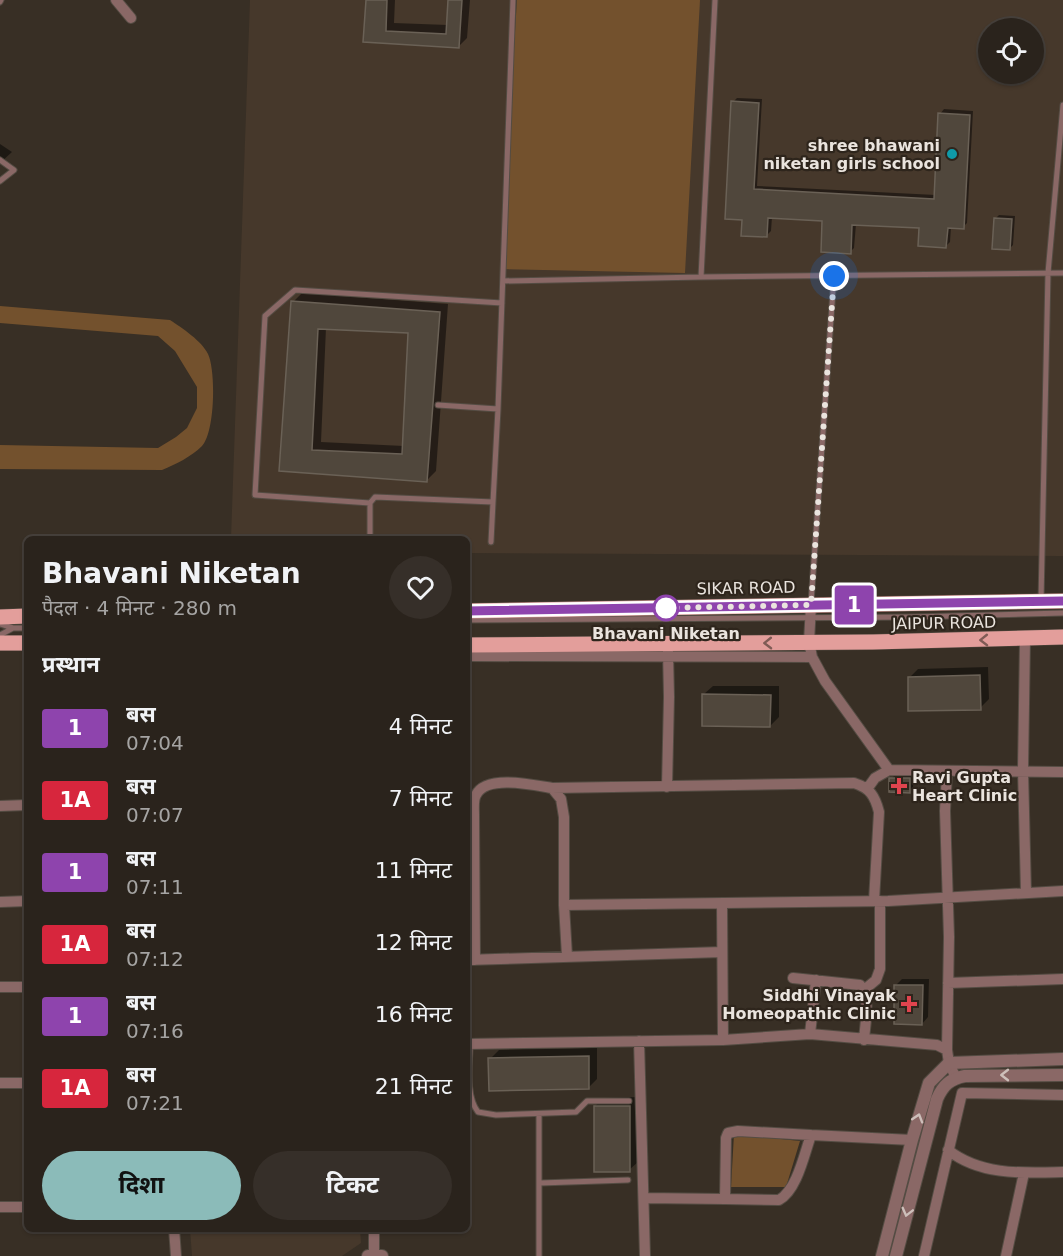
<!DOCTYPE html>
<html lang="hi">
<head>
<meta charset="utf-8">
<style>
  body { margin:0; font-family:"DejaVu Sans","Noto Sans Devanagari",sans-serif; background:#362f29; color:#f1f3f6; height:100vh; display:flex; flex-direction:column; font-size:22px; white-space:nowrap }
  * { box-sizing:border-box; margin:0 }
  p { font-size:20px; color:#a5a4a3 }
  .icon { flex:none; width:33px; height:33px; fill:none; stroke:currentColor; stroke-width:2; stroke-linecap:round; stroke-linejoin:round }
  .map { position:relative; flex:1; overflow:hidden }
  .panel { position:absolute; left:24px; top:536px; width:446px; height:696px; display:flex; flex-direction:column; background:#2a231c; border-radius:9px; box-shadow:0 2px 4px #0004,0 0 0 2px #46403b }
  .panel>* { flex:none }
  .badge { padding:0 12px; border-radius:4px; font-size:21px; line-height:39px }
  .buttons { position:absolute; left:978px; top:18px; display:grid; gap:12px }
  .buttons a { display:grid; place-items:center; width:66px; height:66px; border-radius:50%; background:#2a231c; box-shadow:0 2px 4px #0004,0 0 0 2px #46403b; font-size:30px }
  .you { position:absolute; width:30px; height:30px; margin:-15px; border:4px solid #fff; border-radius:50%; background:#1a73e8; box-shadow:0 0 0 9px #1a73e833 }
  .map>.badge { position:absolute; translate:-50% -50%; box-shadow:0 0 0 3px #fff }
  h2 { padding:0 18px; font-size:22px; line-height:54px }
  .round { display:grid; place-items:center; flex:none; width:63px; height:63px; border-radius:32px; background:#362f29 }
  .headline { display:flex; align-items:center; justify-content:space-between; height:102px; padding:0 18px }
  h1 { font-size:28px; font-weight:700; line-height:45px }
  .action { display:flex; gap:12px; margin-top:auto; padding:12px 18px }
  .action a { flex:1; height:69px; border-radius:36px; background:#8bbbb9; color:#111; font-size:24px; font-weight:700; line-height:69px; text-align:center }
  .action a+a { background:#362f29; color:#f1f3f6 }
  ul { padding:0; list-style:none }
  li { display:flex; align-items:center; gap:18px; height:72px; padding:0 18px }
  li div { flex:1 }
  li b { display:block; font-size:22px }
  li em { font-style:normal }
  li .badge { min-width:66px; font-weight:700; text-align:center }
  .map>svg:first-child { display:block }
  .built { fill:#46382b; fill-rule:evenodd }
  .green { fill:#73512d }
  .shadow { fill:#0007; fill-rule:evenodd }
  .building { fill:#50473c; stroke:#6a6156; stroke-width:1.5; fill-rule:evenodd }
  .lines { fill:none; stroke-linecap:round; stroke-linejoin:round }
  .service-casing { stroke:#544c43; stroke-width:7 }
  .minor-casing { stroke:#544c43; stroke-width:12 }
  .tertiary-casing { stroke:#544c43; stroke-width:14 }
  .primary-casing { stroke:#544c43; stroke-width:16 }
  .service { stroke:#8a6866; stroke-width:5 }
  .minor { stroke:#8a6866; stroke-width:10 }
  .tertiary { stroke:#8a6866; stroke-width:12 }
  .primary { stroke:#e39e9b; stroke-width:15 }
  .oneway { stroke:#7f5b55 }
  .oneway2 { stroke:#cdbfba }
  .line-casing { stroke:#fff; stroke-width:14 }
  .line { stroke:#8e44ad; stroke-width:9 }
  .walk { stroke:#eae4de; stroke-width:6; stroke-dasharray:0 10.8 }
  .culture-dot { fill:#0f9aa8; stroke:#2e251c; stroke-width:2 }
  .stop-dot { fill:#fff; stroke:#8e44ad; stroke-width:3 }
  .health-dot { fill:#e0444e; stroke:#2e251c; stroke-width:2 }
  .labels { text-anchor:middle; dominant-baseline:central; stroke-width:4.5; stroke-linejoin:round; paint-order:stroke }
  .poi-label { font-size:16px; font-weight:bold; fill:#eae4de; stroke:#2e251c; text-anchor:end }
  .street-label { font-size:16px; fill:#eae4de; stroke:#2e251c }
  .stop-label { font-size:16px; font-weight:bold; fill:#eae4de; stroke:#2e251c }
</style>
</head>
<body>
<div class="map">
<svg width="1063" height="1256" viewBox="0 0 1063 1256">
  <rect width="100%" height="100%" fill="#382f25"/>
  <path class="built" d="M250 0H1063V556L467 553 466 538H231ZM988 28H1034V74H988Z
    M190 1229H360L361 1243 342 1256H192Z"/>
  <path class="green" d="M517 0H700L685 273 500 269Z
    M0 306 170 320C182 328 202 341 208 354 216 371 215 432 202 446 191 457 176 464 162 470L0 469V445L158 448 176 437 187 428 197 408V387L175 351 158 336 0 323Z
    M734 1134 800 1141 786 1187H731Z"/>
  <path class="shadow" d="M368 0H395L394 23 448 25 449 0H470L467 38 458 47 365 40Z
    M737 98 762 99 757 186 936 195 940 114 944 109 973 111 967 223 963 227H951L950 242 946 246 921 227 856 224 854 248 850 252 824 220 772 217 771 231 767 235 743 218 733 102Z
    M0 144 12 152 0 163Z
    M999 215 1015 216 1013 245 1009 249 995 219Z
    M302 293 448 304 436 471 427 480 280 469 293 302ZM326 328 410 332 404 446 321 442Z
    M988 667 989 699 980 708 909 678 918 669Z
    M713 686H779V717L770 726 704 694Z
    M914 774 913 787 909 791 891 779 895 775Z
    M902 979H929L928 1017 922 1024 896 985Z
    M597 1048V1079L588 1088 490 1059 499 1050Z
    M638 1097V1162L629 1170 595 1106 604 1098Z"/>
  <path class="building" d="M366 0H387L386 31 446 34 448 0H462L459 48 363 42Z
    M731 101 759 103 754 189 934 199 938 113 970 115 964 229 948 228 946 248 918 246 919 228 852 225 851 254 821 252 822 221 768 218 767 237 741 236 742 220 725 219Z
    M994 218 1012 219 1010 250 992 249Z
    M291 301 440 312 427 482 279 471ZM318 329 408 333 402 454 312 450Z
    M980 675 981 710 908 711V677Z
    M702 694 771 695 770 727 702 726Z
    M889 778H910V793L889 792Z
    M894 985H923L922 1025 894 1024Z
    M589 1056V1089L489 1091 488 1058Z
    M594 1106H630V1172H594Z"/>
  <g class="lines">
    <defs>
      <path id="service" d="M0 2 1 0
        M0 160 14 170 0 181
        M701 277 715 0
        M503 281 701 277 1063 273
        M438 405 498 409
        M370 503 255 495 265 316 295 290 502 303
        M370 538V503L375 497 493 502 498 409 513 0
        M491 542 493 502
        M1041 601 1048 273 1063 105
        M811 603 834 276
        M466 620 914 617 1063 613
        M0 624 13 628H27
        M0 635 13 628
        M470 1044C470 1064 465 1096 478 1112L496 1115 576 1112 587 1101H629
        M539 1115V1256
        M540 1183 628 1180"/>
      <path id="minor" d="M116 0 131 18
        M811 605 809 642 812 657 825 681 889 770 1063 772
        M1025 639 1023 770 1026 893
        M466 656 812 657
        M947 772 945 811 949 937 947 1050 949 1063 956 1078
        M667 787 669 697 668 652
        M552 788 854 783C870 788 875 796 879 812L874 901
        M867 789 875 778 889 770
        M0 806 27 805
        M0 902 27 901
        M722 903 723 1040
        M564 905 888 901 1063 891
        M466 960 722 952
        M475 960 474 814C474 809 473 800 476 795 486 774 534 785 552 788L561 799 564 817V905L567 956
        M793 978 860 985C871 998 865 1024 864 1040
        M948 983 1063 979
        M0 987H27
        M864 990 876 980 880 969V901
        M810 1034 816 980
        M639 1041 645 1256
        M466 1044 723 1040 810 1034 937 1045 947 1050
        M0 1083H27
        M811 1135 912 1140
        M948 1150C981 1176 1024 1173 1063 1172
        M644 1198 725 1199 726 1138 728 1133 738 1131 811 1135C804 1155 797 1190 779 1200L725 1199
        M0 1207H27
        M174 1228 176 1256
        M374 1228V1255
        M924 1256 962 1093 1063 1095
        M1006 1256 1024 1173"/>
      <path id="tertiary" d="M368 1256H382
        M882 1256 912 1140 929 1083 949 1063 1063 1059
        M896 1256 937 1099C943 1085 950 1079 965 1076L1063 1075"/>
      <path id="primary" d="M466 611 1063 601
        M0 617 27 616
        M0 643H27
        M466 645 873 642 1063 637"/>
    </defs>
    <use href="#service" class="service-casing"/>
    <use href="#minor" class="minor-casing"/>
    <use href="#tertiary" class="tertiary-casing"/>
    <use href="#primary" class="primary-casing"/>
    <use href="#service" class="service"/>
    <use href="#minor" class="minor"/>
    <use href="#tertiary" class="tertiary"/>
    <use href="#primary" class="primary"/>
  </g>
  <defs><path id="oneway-chevron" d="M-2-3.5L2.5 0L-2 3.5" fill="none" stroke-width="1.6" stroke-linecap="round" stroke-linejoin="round" transform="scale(1.5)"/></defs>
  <g class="oneway">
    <use href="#oneway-chevron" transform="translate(984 640) rotate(179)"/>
    <use href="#oneway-chevron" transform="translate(768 643) rotate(179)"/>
  </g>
  <g class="oneway2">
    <use href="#oneway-chevron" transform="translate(1005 1075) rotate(180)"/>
    <use href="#oneway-chevron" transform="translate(918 1118) rotate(-73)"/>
    <use href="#oneway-chevron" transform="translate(907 1212) rotate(104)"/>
  </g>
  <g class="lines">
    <defs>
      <path id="line" d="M466 611 1063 601"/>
    </defs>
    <use href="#line" class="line-casing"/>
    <use href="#line" class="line"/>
    <path class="walk" d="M666 608 811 605 834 276"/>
  </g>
  <circle class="culture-dot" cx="952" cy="154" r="6"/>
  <circle class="stop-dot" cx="666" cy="608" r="12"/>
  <g class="health-dot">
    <path d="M896 777h6v6h6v6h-6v6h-6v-6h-6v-6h6z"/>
    <path d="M906 995h6v6h6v6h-6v6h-6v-6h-6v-6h6z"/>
  </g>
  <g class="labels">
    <g class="poi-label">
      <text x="940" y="145">shree bhawani<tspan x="940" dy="18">niketan girls school</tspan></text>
      <text x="912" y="777" text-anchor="start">Ravi Gupta<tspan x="912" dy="18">Heart Clinic</tspan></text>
      <text x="896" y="995">Siddhi Vinayak<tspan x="896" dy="18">Homeopathic Clinic</tspan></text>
    </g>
    <g class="street-label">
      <text transform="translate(746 588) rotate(-1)">SIKAR ROAD</text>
      <text transform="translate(944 623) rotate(-1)">JAIPUR ROAD</text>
    </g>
    <g class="stop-label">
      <text x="666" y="633">Bhavani Niketan</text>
    </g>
  </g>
</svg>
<div class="buttons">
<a><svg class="icon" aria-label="locate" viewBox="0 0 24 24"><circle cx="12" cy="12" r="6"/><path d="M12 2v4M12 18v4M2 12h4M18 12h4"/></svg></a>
</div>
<div class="you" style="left:834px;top:276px"></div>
<b class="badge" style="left:854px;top:605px;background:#8e44ad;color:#fff">1</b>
<section class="panel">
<div class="headline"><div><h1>Bhavani Niketan</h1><p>पैदल · 4 मिनट · 280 m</p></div><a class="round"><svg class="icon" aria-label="heart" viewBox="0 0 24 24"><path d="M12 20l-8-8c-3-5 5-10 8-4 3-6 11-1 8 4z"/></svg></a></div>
<h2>प्रस्थान</h2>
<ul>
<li><span class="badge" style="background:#8e44ad;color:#fff">1</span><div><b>बस</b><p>07:04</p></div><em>4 मिनट</em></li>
<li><span class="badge" style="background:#d7263d;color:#fff">1A</span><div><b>बस</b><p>07:07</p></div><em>7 मिनट</em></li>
<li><span class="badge" style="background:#8e44ad;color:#fff">1</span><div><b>बस</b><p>07:11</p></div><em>11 मिनट</em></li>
<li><span class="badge" style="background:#d7263d;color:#fff">1A</span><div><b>बस</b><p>07:12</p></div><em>12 मिनट</em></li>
<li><span class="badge" style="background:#8e44ad;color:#fff">1</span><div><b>बस</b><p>07:16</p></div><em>16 मिनट</em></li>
<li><span class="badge" style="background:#d7263d;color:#fff">1A</span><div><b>बस</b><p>07:21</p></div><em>21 मिनट</em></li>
</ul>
<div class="action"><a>दिशा</a><a>टिकट</a></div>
</section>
</div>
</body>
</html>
